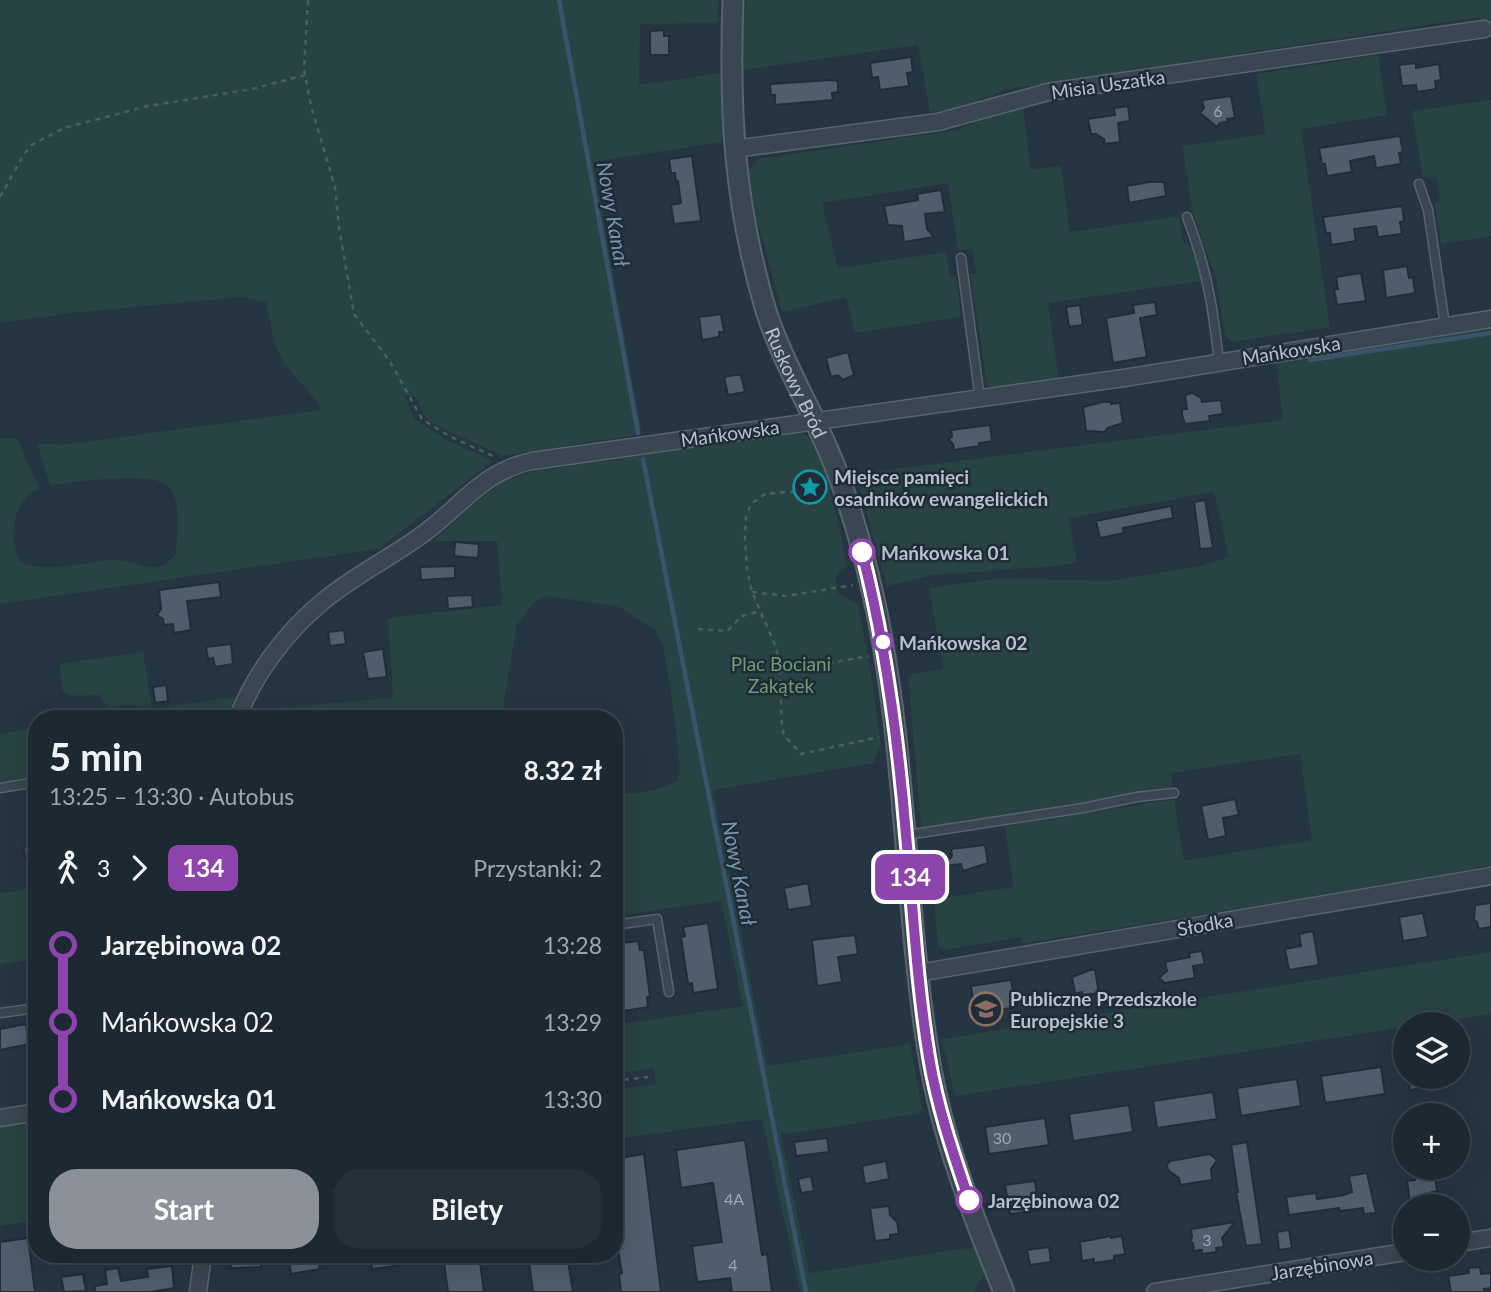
<!DOCTYPE html>
<html lang="pl">
<head>
<meta charset="utf-8">
<style>
  body { margin:0; font-family:Lato,sans-serif; background:#25303a; color:#f1f3f6; height:100vh; display:flex; flex-direction:column; font-size:26px; white-space:nowrap }
  * { box-sizing:border-box; margin:0 }
  p { font-size:23px; color:#a0a6ac }
  .icon { flex:none; width:38px; height:38px; fill:none; stroke:currentColor; stroke-width:2; stroke-linecap:round; stroke-linejoin:round }
  .map { position:relative; flex:1; overflow:hidden }
  .details { position:absolute; left:28px; top:710px; width:595px; height:553px; display:flex; flex-direction:column; background:#1c2832; border-radius:28px; box-shadow:0 7px 28px #0002,0 0 0 2px #3a444d }
  .details>* { flex:none }
  .badge { padding:0 14px; border-radius:10px; font-size:24px; line-height:46px }
  .tools { position:absolute; left:1393px; top:1012px; display:grid; gap:14px }
  .tools a { display:grid; place-items:center; width:77px; height:77px; border-radius:50%; background:#1c2832; box-shadow:0 7px 28px #0002,0 0 0 2px #3a444d; font-size:35px }
  .map>.badge { position:absolute; translate:-50% -50%; box-shadow:0 0 0 4px #fff }
  .legs { display:flex; align-items:center; gap:10px; height:77px; padding:0 21px; font-size:23px }
  .legs p { margin-inline-start:auto }
  .summary { display:flex; align-items:center; justify-content:space-between; height:119px; padding:0 21px }
  h1 { font-size:38px; font-weight:700; line-height:52px }
  .action { display:flex; gap:14px; margin-top:auto; padding:14px 21px }
  .action a { flex:1; height:80px; border-radius:28px; background:#8c9099; color:#fff; font-size:28px; font-weight:700; line-height:80px; text-align:center }
  .action a+a { background:#25303a; color:#f1f3f6 }
  ul { padding:0 21px; list-style:none }
  li { display:flex; align-items:center; gap:24px; height:77px; font-size:26px }
  li i { display:grid; place-items:center; width:10px; height:100%; margin:0 9px; background:currentColor }
  li i::after { content:''; width:18px; height:18px; margin:-9px; border:5px solid; border-radius:50%; background:#1c2832 }
  li p { margin-inline-start:auto }
  li:first-child i { background:linear-gradient(#0000 50%,currentColor 0) }
  li:last-child i { background:linear-gradient(currentColor 50%,#0000 0) }
  .map>svg:first-child { display:block }
  .green { fill:#284343 }
  .lines { fill:none; stroke-linecap:round; stroke-linejoin:round }
  .stream { stroke:#3b546b; stroke-width:4.5 }
  .building { fill:#4f5e6d; stroke:#212d39; stroke-width:2 }
  .service-casing { stroke:#58646f; stroke-width:11 }
  .minor-casing { stroke:#58646f; stroke-width:19 }
  .tertiary-casing { stroke:#58646f; stroke-width:23 }
  .path { stroke:#465f5f; stroke-width:2.5; stroke-dasharray:5 5; stroke-linecap:butt }
  .service { stroke:#3a4652; stroke-width:8 }
  .minor { stroke:#3a4652; stroke-width:16 }
  .tertiary { stroke:#3a4652; stroke-width:19 }
  .line-1-casing { stroke:#fff; stroke-width:16 }
  .line-1 { stroke:#8e44ad; stroke-width:10 }
  .stop-1-dot { fill:#fff; stroke:#8e44ad; stroke-width:3.5 }
  .labels { text-anchor:middle; dominant-baseline:central; stroke-width:5; stroke-linejoin:round; paint-order:stroke }
  .number-label { font-size:16px; fill:#9da8b4 }
  .street-label { font-size:19px; fill:#b7c1cc; stroke:#1f2b37 }
  .poi-label { font-size:19px; font-weight:bold; fill:#b7c1cc; stroke:#1f2b37; text-anchor:start }
  .stop-label { font-size:19px; font-weight:bold; fill:#b7c1cc; stroke:#1f2b37; text-anchor:start }
  .park-label { font-size:19px; fill:#6e9d74; stroke:#1f2b37 }
  .water-label { font-size:21px; font-style:italic; fill:#7795af; stroke:#1f2b37 }
</style>
</head>
<body>
<div class="map">
<svg width="1491" height="1292" viewBox="0 0 1491 1292">
  <rect width="100%" height="100%" fill="#263542"/>
  <path class="green" d="M0 0H719L717 23 640 24 639 85 722 73V142L593 162 642 434 502 456 436 425 425 417 415 396H405L414 419 447 440 493 461 378 549 0 604V438H17L39 488C12 503 8 535 20 562 50 575 85 560 117 560 132 560 150 572 165 565 169 562 173 556 176 553 177 532 181 507 171 489 159 469 72 483 50 485L37 443 63 445 321 410C312 391 294 378 283 361 272 343 271 322 266 302L242 297 71 313 0 323Z
    M746 0H1491V30L1479 17 1009 89 952 109 930 112 918 45 743 70V29Z
    M1378 55 1387 115 1301 129 1330 327 1232 342 1225 336 1216 278 1193 214 1182 146 1266 134 1256 74Z
    M1491 100V236L1441 244 1435 203 1440 201 1436 177 1423 178 1412 111Z
    M1023 109 1031 170 1061 166 1070 232 1179 216 1183 241 1196 250 1201 281 1048 303 1059 381 988 390 970 274 976 273 972 249 958 250 948 183 822 203 838 268 946 252 950 277H956L961 317 855 333 846 297 782 312 755 212 749 171 758 159 956 130 1010 110Z
    M1491 327V867L1022 944 1021 937 945 950 938 947 934 900 1013 887 1005 826 1174 799 1184 861 1312 840 1300 754 1171 773 1173 788 924 828 921 826 908 675 943 669 929 588 1002 578 1108 581 1196 567 1229 557 1214 492 1069 518 1077 562 1056 566 933 575 887 586 856 474 1283 420 1276 359Z
    M789 433C794 433 802 433 806 435 824 443 842 543 847 566 836 573 834 581 838 593L858 605 868 656 881 744 873 763 713 790 767 1066 910 1044 923 1113 781 1135 809 1273 974 1247 985 1273 974 1292H800L762 1119 614 1139V1090L656 1084 654 1068 614 1074V1025L743 1006 721 901 614 916V793C635 795 659 791 677 781L680 770 672 700 663 646 655 630 619 607 549 596 534 602 517 625 504 702V719H257L262 709 393 698 388 618 502 605 497 541H434L473 505 504 480 536 471Z
    M143 652 152 708 131 705 108 707 98 695 70 696 63 691 59 664Z
    M237 697 229 719H175L159 707Z
    M37 728V777L0 783V734Z
    M37 888V959L0 964V893Z
    M1491 952V1014L1427 1024H1405V1027L955 1096 942 1039Z
    M37 1122V1220L0 1226V1128Z"/>
  <g class="lines">
    <path class="stream" d="M559 0 638 433
      M1310 360 1491 333
      M643 459 806 1292"/>
  </g>
  <path class="building" d="M664 30V36H669V55H650V31Z
    M911 57 913 72 907 73 909 86 880 90 878 77 872 78 870 63Z
    M1416 63V68L1439 64 1441 80 1435 81 1436 89 1417 92 1416 85 1402 86 1399 65Z
    M832 80 838 81V92L832 93 833 100 775 105V95H771L770 84Z
    M1231 96 1235 118 1227 119 1228 122 1220 123 1217 127 1200 113 1204 108 1202 100Z
    M1128 106 1130 121 1118 123 1120 142 1105 144 1104 139 1096 134H1091L1088 119 1115 115 1114 108Z
    M1400 136 1403 152 1399 153 1401 164 1376 168 1374 156 1350 161 1352 172 1327 176 1325 164H1322L1319 148Z
    M692 156 701 221 674 224 671 205 681 203 678 181 676 182 675 173H671L669 159Z
    M1149 182H1164L1166 196 1129 203 1127 186Z
    M941 190 945 212 925 214 927 229 934 237 904 242 902 226 888 225 884 206 918 200 917 194Z
    M1402 206 1404 221 1400 222 1402 234 1378 237 1376 226 1354 229 1356 241 1331 245 1330 233H1326L1323 217Z
    M1407 266 1409 278 1413 277 1415 293 1386 298 1383 270Z
    M1361 273 1366 301 1337 305 1334 289H1338L1336 277Z
    M1155 302 1157 315 1140 318 1147 357 1113 363 1106 318 1134 313 1133 305Z
    M1080 305 1083 325 1069 327 1066 307Z
    M721 314 724 332H719V337L702 340 699 317Z
    M848 352 854 375 843 380 838 375 831 377 826 358Z
    M735 375H741L745 392 728 395 724 377Z
    M1192 393 1201 398 1202 402 1221 400 1223 414 1209 416 1210 421 1185 424 1182 415V409H1187L1185 395Z
    M1103 402H1111V404L1120 403 1123 423 1107 428 1105 432 1086 431 1083 407Z
    M990 425 992 441 979 443V446L954 450 953 444 949 440 952 436 951 430Z
    M1205 500 1213 548 1200 549 1194 502Z
    M1171 506 1173 518 1123 528 1124 533 1100 538 1096 521Z
    M455 542 479 544 478 558 454 556Z
    M455 566V578L421 580 420 567Z
    M219 582 221 597 187 601 191 630 174 633 173 624 164 625 163 619 157 615 161 609 159 590Z
    M472 595 473 607 448 609 447 596Z
    M344 630 346 644 330 646 328 632Z
    M231 644 233 664 215 667 213 658 208 659 206 647Z
    M383 649 387 677 368 679 363 652Z
    M166 685 168 701 155 703 153 687Z
    M1235 799 1239 815 1223 818 1226 836 1208 840 1201 806Z
    M35 845 37 857 25 859 24 847Z
    M985 845 988 863 963 871 961 864 943 866 952 856 951 849Z
    M808 883 812 906 788 910 784 888Z
    M1491 903V927L1479 929 1477 922 1474 920 1475 905Z
    M1423 913 1428 937 1403 941 1399 917Z
    M708 923 718 989 693 993 692 983 688 984 681 937 685 936 683 927Z
    M1313 931 1319 965 1289 970 1285 949 1301 946 1299 934Z
    M855 935 858 954 838 957 842 982 817 986 812 940Z
    M638 941 640 950H644L650 997H647L648 1007 624 1011 614 944Z
    M1202 951 1205 964 1193 966 1195 978 1165 983 1159 978 1167 971 1165 962 1190 957 1189 953Z
    M1090 970H1095L1099 993 1083 995 1082 992 1075 994 1072 977Z
    M1011 980 1016 1007 975 1014 971 986Z
    M26 1024 29 1044 0 1050V1029Z
    M1381 1067 1385 1094 1325 1103 1321 1076Z
    M1408 1076H1452V1083L1410 1090Z
    M1297 1079 1301 1106 1241 1116 1237 1088Z
    M1213 1092 1217 1119 1157 1128 1153 1101Z
    M1129 1105 1133 1132 1073 1141 1069 1114Z
    M1045 1118 1049 1145 989 1154 985 1127Z
    M827 1138 829 1152 796 1156 794 1142Z
    M745 1140 762 1255 767 1254 772 1292H732L730 1278 697 1282 692 1246 722 1242 713 1183 681 1188 676 1150Z
    M1247 1142 1262 1244 1246 1246 1236 1192H1238L1231 1145Z
    M644 1154 661 1292H621L619 1274 622 1273 614 1226V1159Z
    M1210 1154 1217 1160 1211 1169 1212 1180 1180 1185 1179 1178 1168 1170 1167 1165 1170 1161Z
    M886 1161 889 1179 865 1184 862 1166Z
    M1367 1173 1376 1213 1364 1214 1363 1208 1340 1211 1339 1208 1289 1215 1286 1197 1316 1193 1317 1199 1344 1195 1352 1192 1349 1176Z
    M1418 1175 1422 1179 1435 1177 1437 1191 1429 1193 1431 1204 1414 1206V1202H1410L1407 1181 1415 1180Z
    M811 1176 814 1191 801 1193 798 1179Z
    M1035 1181 1039 1210 1010 1214 1005 1185Z
    M889 1206 890 1215 897 1222 899 1234 890 1235V1239L875 1241 870 1208Z
    M1235 1222 1222 1238 1224 1247 1216 1248 1217 1252 1202 1254V1250L1194 1251 1193 1243 1190 1241 1192 1237 1191 1229Z
    M1289 1230 1292 1248 1279 1250 1277 1232Z
    M1111 1236V1238L1122 1236 1125 1254 1114 1256V1260L1094 1263V1259L1082 1261 1080 1242Z
    M28 1238 35 1292H0V1242Z
    M1049 1247 1051 1262 1030 1265 1027 1250Z
    M230 1255H260L261 1267 231 1268Z
    M318 1255 320 1269 291 1274 289 1260Z
    M370 1255H401L402 1265 372 1269Z
    M449 1255H479L484 1292H448L443 1256Z
    M528 1255H567L573 1292H533Z
    M172 1266 174 1288 151 1292H95V1286L107 1284 105 1270 118 1268 121 1281 148 1277 147 1269Z
    M1480 1267 1481 1274 1491 1273V1288L1484 1289 1485 1292H1451L1448 1276 1469 1273 1468 1268Z
    M83 1274 86 1291 64 1292 61 1277Z"/>
  <g class="lines">
    <defs>
      <path id="service" d="M1419 184 1428 210 1445 325
        M1187 217C1207 268 1213 308 1219 362
        M961 258 980 399
        M0 788 37 782
        M907 835 1083 808 1137 797 1174 793
        M614 925 657 919 669 992
        M0 1013 37 1008"/>
      <path id="minor" d="M734 149 938 122 1048 92 1484 29
        M237 719C254 675 285 633 321 603 354 575 393 557 427 531 464 503 484 471 532 461L1124 378 1491 319
        M918 973 1491 876
        M0 1118 37 1112
        M1458 1243 1491 1238
        M198 1292 203 1255
        M1155 1292 1405 1252"/>
      <g id="tertiary">
        <path id="s1" d="M733 0C729 111 734 204 766 311 782 360 809 405 829 452 849 499 863 549 874 599 907 749 904 905 929 1057 942 1138 973 1216 1004 1292"/>
      </g>
    </defs>
    <use href="#service" class="service-casing"/>
    <use href="#minor" class="minor-casing"/>
    <use href="#tertiary" class="tertiary-casing"/>
    <path class="path" d="M308 0 304 69 311 106 335 187 339 228 354 314 389 360 422 419 449 436 497 458
      M0 197 24 154 33 144 64 128 148 106 252 89 305 75
      M825 489 765 494 751 504 746 517 745 538 747 571 752 592 775 645 779 659 782 727 784 735 801 754 879 737
      M752 592 786 596 853 585
      M698 629 727 631 742 616 761 611
      M779 672 869 656
      M98 710 134 712 158 719
      M614 1081 648 1077"/>
    <use href="#service" class="service"/>
    <use href="#minor" class="minor"/>
    <use href="#tertiary" class="tertiary"/>
  </g>
  <g class="lines">
    <defs>
      <path id="line-1" d="M862 552C886 645 898 739 906 835 913 909 917 984 929 1057 937 1106 953 1153 969 1200"/>
    </defs>
    <use href="#line-1" class="line-1-casing"/>
    <use href="#line-1" class="line-1"/>
  </g>
  <defs>
    <symbol id="sight-ring" viewBox="-11 -11 22 22"><circle r="9.5" fill="#1f2b37" stroke="#0f9aa8" stroke-width="1.5"/><path d="M0-6L1.8-2.2L6-1.7L2.9 1.2L3.7 5.4L0 3.3L-3.7 5.4L-2.9 1.2L-6-1.7L-1.8-2.2Z" fill="#0f9aa8"/></symbol>
    <symbol id="school-ring" viewBox="-11 -11 22 22"><circle r="9.5" fill="#1f2b37" stroke="#8d6e63" stroke-width="1.5"/><path d="M0-5L7-2L0 1L-7-2ZM-4 1L0 2.5L4 1V4Q0 6-4 4Z" fill="#8d6e63"/></symbol>
  </defs>
  <g fill-rule="evenodd">
    <use href="#sight-ring" x="791" y="468" width="38" height="38"/>
    <use href="#school-ring" x="967" y="990" width="38" height="38"/>
  </g>
  <g class="stop-1-dot">
    <circle cx="862" cy="552" r="12"/>
    <circle cx="883" cy="642" r="9"/>
    <circle cx="969" cy="1200" r="12"/>
  </g>
  <g class="labels">
    <g class="number-label">
      <text x="1218" y="110">6</text>
      <text x="1002" y="1137">30</text>
      <text x="734" y="1198">4A</text>
      <text x="1207" y="1239">3</text>
      <text x="733" y="1264">4</text>
    </g>
    <g class="street-label">
      <text transform="translate(1108 84) rotate(-8)">Misia Uszatka</text>
      <text transform="translate(1291 350) rotate(-9)">Mańkowska</text>
      <text stroke="none"><textPath href="#s1" startOffset="392">Ruskowy Bród</textPath></text>
      <text transform="translate(730 433) rotate(-8)">Mańkowska</text>
      <text transform="translate(1205 924) rotate(-10)">Słodka</text>
      <text transform="translate(1322 1265) rotate(-9)">Jarzębinowa</text>
    </g>
    <g class="poi-label">
      <text x="834" y="476">Miejsce pamięci<tspan x="834" dy="22">osadników ewangelickich</tspan></text>
      <text x="1010" y="998">Publiczne Przedszkole<tspan x="1010" dy="22">Europejskie 3</tspan></text>
    </g>
    <g class="stop-label">
      <text x="881" y="552">Mańkowska 01</text>
      <text x="899" y="642">Mańkowska 02</text>
      <text x="988" y="1200">Jarzębinowa 02</text>
    </g>
    <g class="park-label">
      <text x="781" y="663">Plac Bociani<tspan x="781" dy="22">Zakątek</tspan></text>
    </g>
    <g class="water-label">
      <text transform="translate(614 214) rotate(80)">Nowy Kanał</text>
      <text transform="translate(740 873) rotate(79)">Nowy Kanał</text>
    </g>
  </g>
</svg>
<div class="tools">
<a><svg class="icon" aria-label="layers" viewBox="0 0 24 24"><path d="M12 4l9 5-9 5-9-5zM3 14l9 5 9-5"/></svg></a>
<a>+</a>
<a>−</a>
</div>
<b class="badge" style="left:910px;top:877px;background:#8e44ad;color:#fff">134</b>
<section class="details">
<div class="summary"><div><h1>5 min</h1><p>13:25 – 13:30 · Autobus</p></div><b>8.32 zł</b></div>
<div class="legs"><svg class="icon" aria-label="walk" viewBox="0 0 24 24"><circle cx="13" cy="4" r="2"/><path d="M13 8l-2 6 4 7M11 14l-3 7M7 12l3-4h3l4 4"/></svg>3<svg class="icon" aria-label="forward" viewBox="0 0 24 24"><path d="M9 5l7 7-7 7"/></svg><b class="badge" style="background:#8e44ad;color:#fff">134</b><p>Przystanki: 2</p></div>
<ul>
<li><i style="color:#8e44ad"></i><b>Jarzębinowa 02</b><p>13:28</p></li>
<li><i style="color:#8e44ad"></i><span>Mańkowska 02</span><p>13:29</p></li>
<li><i style="color:#8e44ad"></i><b>Mańkowska 01</b><p>13:30</p></li>
</ul>
<div class="action"><a>Start</a><a>Bilety</a></div>
</section>
</div>
</body>
</html>
